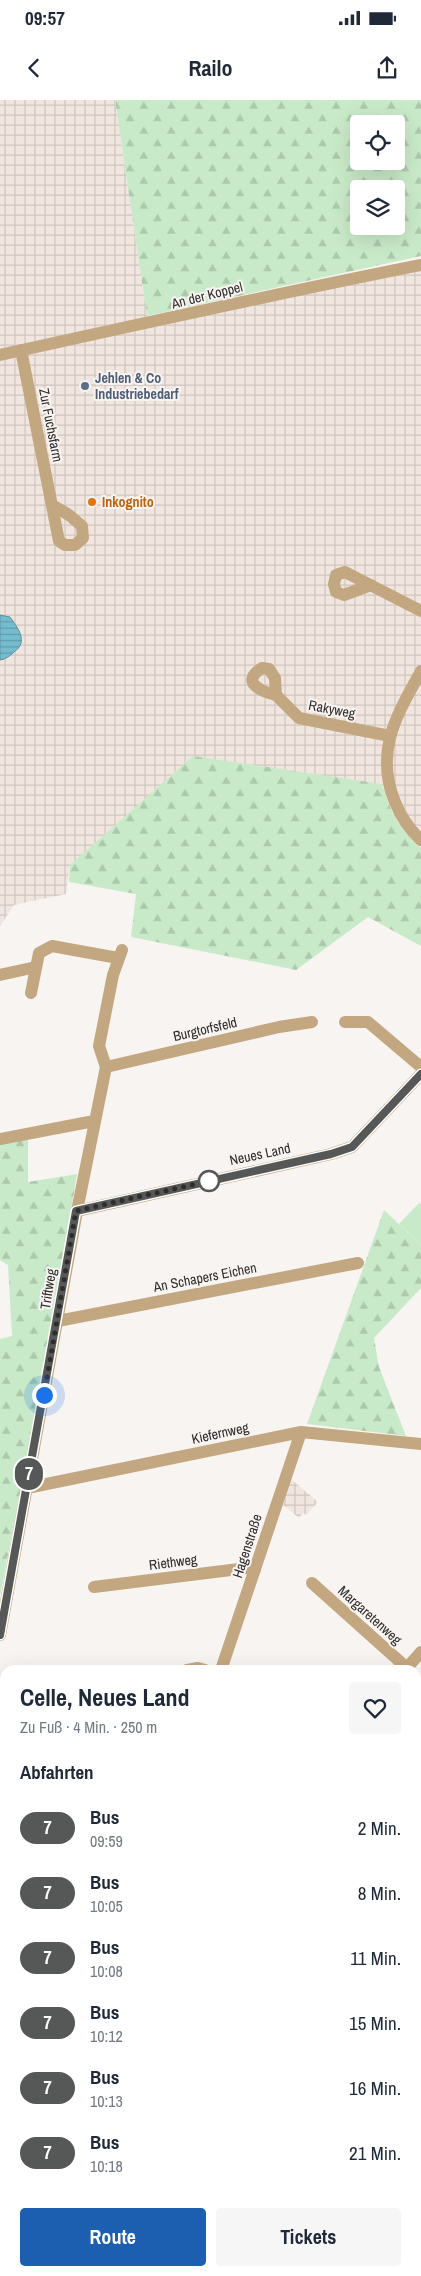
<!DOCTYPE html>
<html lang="de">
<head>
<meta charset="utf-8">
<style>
  body { margin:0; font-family:"Archivo Narrow",sans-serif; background:#f6f6f7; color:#1f2937; height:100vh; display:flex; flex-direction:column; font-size:19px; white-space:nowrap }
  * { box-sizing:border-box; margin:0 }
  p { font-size:16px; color:#747a83 }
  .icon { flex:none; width:28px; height:28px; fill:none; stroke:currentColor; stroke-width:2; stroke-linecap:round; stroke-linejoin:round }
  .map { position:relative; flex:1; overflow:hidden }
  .details { position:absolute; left:0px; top:1565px; width:421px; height:611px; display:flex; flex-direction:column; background:#fff; border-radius:15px 15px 0 0; box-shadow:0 5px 20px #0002 }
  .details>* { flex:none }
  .badge { padding:0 10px; border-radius:16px; font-size:18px; line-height:32px }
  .tools { position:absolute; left:350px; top:15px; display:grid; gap:10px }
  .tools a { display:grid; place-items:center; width:55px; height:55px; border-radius:5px; background:#fff; box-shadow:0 5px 20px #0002; font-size:25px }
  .you { position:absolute; width:25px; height:25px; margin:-12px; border:4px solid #fff; border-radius:50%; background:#1a73e8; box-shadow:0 0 0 8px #1a73e833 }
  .map>.badge { position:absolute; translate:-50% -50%; box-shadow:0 0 0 2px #fff }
  h2 { padding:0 20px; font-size:19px; line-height:45px }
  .round { display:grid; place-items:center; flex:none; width:52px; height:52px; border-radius:5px; background:#f6f6f7 }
  .overview { display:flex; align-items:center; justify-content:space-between; height:85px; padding:0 20px }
  h1 { font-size:24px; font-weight:700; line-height:38px }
  .primary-button { display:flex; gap:10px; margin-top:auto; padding:10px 20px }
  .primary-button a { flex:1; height:58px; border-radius:5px; background:#1c5fb0; color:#fff; font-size:20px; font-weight:700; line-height:58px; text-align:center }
  .primary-button a+a { background:#f6f6f7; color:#1f2937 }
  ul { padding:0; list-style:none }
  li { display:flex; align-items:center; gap:15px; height:65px; padding:0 20px }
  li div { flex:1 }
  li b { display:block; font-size:19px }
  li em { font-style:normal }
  li .badge { min-width:55px; font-weight:700; text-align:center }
  .status { display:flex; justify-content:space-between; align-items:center; height:35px; padding:0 25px; background:#fff; direction:ltr }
  .status svg { height:14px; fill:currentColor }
  header { display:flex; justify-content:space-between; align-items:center; height:65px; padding:0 20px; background:#fff; font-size:22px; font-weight:700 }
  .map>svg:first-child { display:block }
  .built { fill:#f1e6df }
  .industrial { fill:url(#industrial-grid) }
  .green { fill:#c9eac8 }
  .forest { fill:url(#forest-firs); fill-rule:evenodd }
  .water { fill:url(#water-rules); stroke:#5f929f }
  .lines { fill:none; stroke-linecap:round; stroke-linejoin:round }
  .minor { stroke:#c3a780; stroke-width:12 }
  .line-casing { stroke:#fff; stroke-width:11 }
  .line { stroke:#565757; stroke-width:8 }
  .walk { stroke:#2e2d2c; stroke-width:5; stroke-dasharray:0 9 }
  .service-dot { fill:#5c6f8a; stroke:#f8f4f2; stroke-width:2 }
  .food-dot { fill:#e8710a; stroke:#f8f4f2; stroke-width:2 }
  .stop-dot { fill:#fff; stroke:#565757; stroke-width:2.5 }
  .labels { text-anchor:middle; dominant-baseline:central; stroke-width:4; stroke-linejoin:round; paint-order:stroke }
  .street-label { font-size:14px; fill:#2e2d2c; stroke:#f8f4f2 }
  .service-label { font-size:14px; font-weight:bold; fill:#4e5e75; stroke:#f8f4f2; text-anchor:start }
  .food-label { font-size:14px; font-weight:bold; fill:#c56008; stroke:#f8f4f2; text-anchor:start }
</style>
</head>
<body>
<div class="status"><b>09:57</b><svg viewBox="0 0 49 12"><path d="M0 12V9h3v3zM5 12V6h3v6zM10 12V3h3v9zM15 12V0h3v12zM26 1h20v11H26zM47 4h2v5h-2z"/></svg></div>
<header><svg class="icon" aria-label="back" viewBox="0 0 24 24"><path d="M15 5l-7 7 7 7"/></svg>Railo<svg class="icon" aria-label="share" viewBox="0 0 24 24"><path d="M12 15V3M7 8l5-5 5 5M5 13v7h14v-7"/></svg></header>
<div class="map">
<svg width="421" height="2176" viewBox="0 0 421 2176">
  <defs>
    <pattern id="industrial-grid" width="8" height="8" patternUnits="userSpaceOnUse" patternTransform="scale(1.25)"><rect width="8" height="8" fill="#f1e6df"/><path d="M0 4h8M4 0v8" fill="none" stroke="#cfc6c0"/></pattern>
    <pattern id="forest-firs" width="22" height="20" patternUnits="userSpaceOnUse" patternTransform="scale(1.25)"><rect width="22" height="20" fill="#c9eac8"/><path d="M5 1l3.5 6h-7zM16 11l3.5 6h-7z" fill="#adc9ac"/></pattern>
    <pattern id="water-rules" width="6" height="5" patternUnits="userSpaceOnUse" patternTransform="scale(1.25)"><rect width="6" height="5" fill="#74bdd0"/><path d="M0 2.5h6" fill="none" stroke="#609aa9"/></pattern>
  </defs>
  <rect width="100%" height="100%" fill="#f8f4f2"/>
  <path class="built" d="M5 1728V1831H0V1729Z"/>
  <path class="industrial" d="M0 0H115L147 216 146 227 421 169V748L403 732 389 706 382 684 70 765 66 794 14 805 0 826Z
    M291 1379 318 1402 306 1415 303 1413 299 1418 283 1405Z"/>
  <path class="green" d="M419 1103 421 1104V1145L399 1124Z"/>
  <path class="forest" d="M115 0H421V156L147 216ZM359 24H396V61H359ZM359 89H396V126H359Z
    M193 656 382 684C391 713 398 727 421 748V846L368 817 296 870 131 837 136 794 69 782 70 765Z
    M28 1039V1082L77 1074 53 1221 0 1496V1239L12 1236 8 1165 0 1160V1044Z
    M384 1110 421 1145V1188L374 1238 379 1267 406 1336 307 1324Z"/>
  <path class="water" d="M0 515 10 517C18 528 29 542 14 552 10 556 6 559 0 560Z"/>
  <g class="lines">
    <path class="minor" d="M21 250 59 441 65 445H75L83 438 82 426 69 415 52 405
      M0 255C140 224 280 193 421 165
      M371 485 344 495 336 492 334 484 336 475 345 472 421 511
      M421 571C397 615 374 651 395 702 401 717 409 729 421 740
      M276 595C260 591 240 582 262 568L269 569 275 578 276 595 299 618 390 636
      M0 875 36 867
      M31 893 39 853 52 846 118 858
      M345 922H368L421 967
      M106 967 279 927 312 922
      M0 1039 94 1021
      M77 1111 331 1054 352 1047 421 974
      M58 1221 358 1163
      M27 1388 301 1332 421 1344
      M312 1483 407 1568
      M94 1487 247 1468 255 1470
      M0 1535 77 1111 106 967 99 946 113 875 122 850
      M187 1570 198 1568 205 1570
      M221 1570 301 1332
      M405 1570 421 1552
      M0 1717 5 1716
      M416 1967 421 1965
      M0 2023 5 2018
      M416 2135 421 2133
      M416 2147 421 2162
      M178 2171 180 2176
      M274 2171 276 2176"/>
  </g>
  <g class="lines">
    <defs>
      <path id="line" d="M0 1535 76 1111 331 1054 352 1047 421 974"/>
    </defs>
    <use href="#line" class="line-casing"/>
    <use href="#line" class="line"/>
    <path class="walk" d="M44 1295 76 1111 213 1080 209 1081"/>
  </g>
  <circle class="service-dot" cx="85" cy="286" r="5"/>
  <circle class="food-dot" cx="92" cy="402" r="5"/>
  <circle class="stop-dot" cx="209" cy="1081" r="10"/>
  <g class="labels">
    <g class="street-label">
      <text transform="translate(207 195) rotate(-14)">An der Koppel</text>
      <text transform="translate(51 325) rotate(79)">Zur Fuchsfarm</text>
      <text transform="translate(332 609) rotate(11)">Rakyweg</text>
      <text transform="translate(205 929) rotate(-13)">Burgtorfsfeld</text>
      <text transform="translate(260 1054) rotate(-12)">Neues Land</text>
      <text transform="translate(205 1177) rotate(-11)">An Schapers Eichen</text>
      <text transform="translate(48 1189) rotate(-81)">Triftweg</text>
      <text transform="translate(220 1333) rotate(-12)">Kiefernweg</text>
      <text transform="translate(247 1446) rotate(-72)">Hagenstraße</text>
      <text transform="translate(173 1462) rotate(-7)">Riethweg</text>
      <text transform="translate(370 1515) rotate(42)">Margaretenweg</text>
    </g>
    <g class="service-label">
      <text x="95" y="278">Jehlen &amp; Co<tspan x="95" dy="16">Industriebedarf</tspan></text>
    </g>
    <g class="food-label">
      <text x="102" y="402">Inkognito</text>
    </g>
  </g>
</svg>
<div class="tools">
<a><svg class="icon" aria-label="locate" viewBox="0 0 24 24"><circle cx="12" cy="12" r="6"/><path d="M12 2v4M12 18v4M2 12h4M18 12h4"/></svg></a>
<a><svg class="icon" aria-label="layers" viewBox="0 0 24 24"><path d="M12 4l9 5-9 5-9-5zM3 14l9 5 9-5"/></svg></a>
</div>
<div class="you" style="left:44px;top:1295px"></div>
<b class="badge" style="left:29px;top:1374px;background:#565757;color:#fff">7</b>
<section class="details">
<div class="overview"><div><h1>Celle, Neues Land</h1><p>Zu Fuß · 4 Min. · 250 m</p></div><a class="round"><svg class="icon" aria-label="heart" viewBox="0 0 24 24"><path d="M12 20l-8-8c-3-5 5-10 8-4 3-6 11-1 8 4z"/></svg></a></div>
<h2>Abfahrten</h2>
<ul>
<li><span class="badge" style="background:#565757;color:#fff">7</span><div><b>Bus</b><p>09:59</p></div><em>2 Min.</em></li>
<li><span class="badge" style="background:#565757;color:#fff">7</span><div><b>Bus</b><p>10:05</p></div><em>8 Min.</em></li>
<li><span class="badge" style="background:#565757;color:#fff">7</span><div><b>Bus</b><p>10:08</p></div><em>11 Min.</em></li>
<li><span class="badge" style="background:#565757;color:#fff">7</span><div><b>Bus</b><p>10:12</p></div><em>15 Min.</em></li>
<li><span class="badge" style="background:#565757;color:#fff">7</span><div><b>Bus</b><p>10:13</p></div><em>16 Min.</em></li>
<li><span class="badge" style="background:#565757;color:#fff">7</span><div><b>Bus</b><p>10:18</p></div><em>21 Min.</em></li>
</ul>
<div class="primary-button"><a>Route</a><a>Tickets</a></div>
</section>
</div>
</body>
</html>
